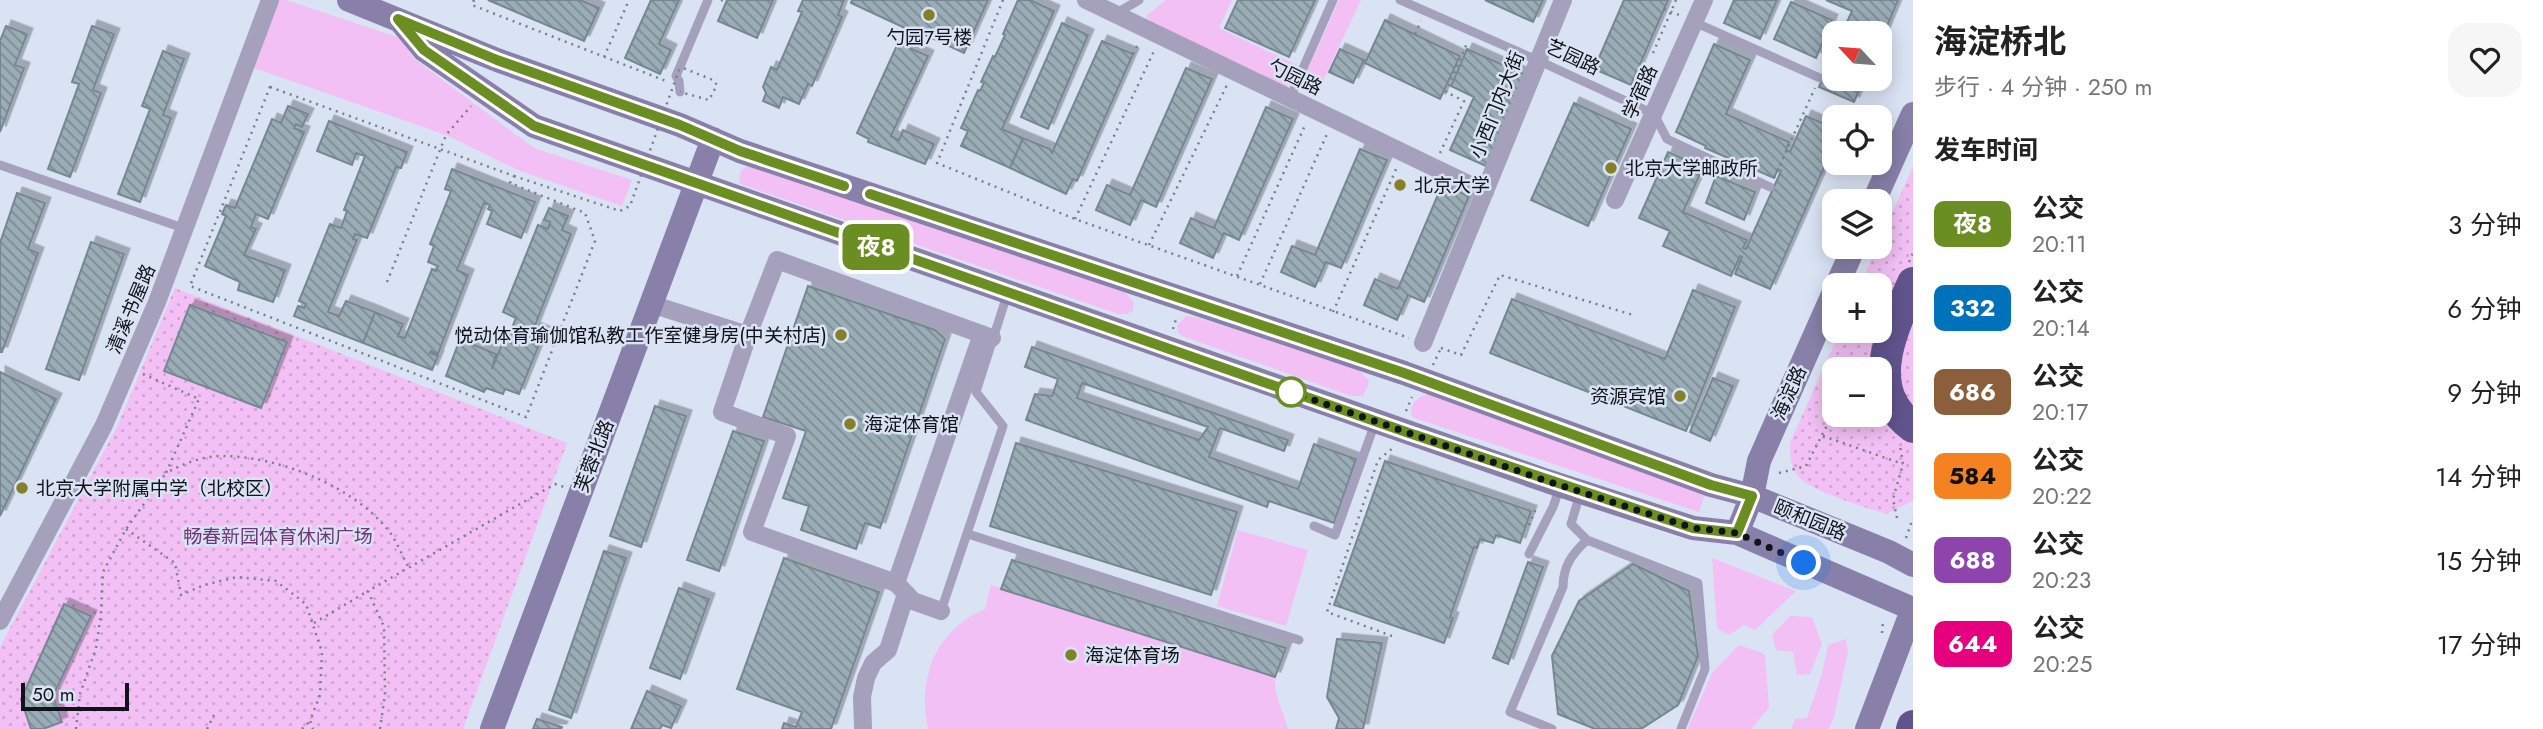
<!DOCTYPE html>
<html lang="zh">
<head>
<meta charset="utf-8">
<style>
  body { margin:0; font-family:Jost,"Noto Sans SC",sans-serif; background:#f6f6f6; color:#222; height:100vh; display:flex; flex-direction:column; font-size:26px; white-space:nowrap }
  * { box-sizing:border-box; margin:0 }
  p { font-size:23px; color:#767676 }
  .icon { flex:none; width:38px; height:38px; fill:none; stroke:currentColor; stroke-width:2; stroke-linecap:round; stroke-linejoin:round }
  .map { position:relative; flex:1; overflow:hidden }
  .side { display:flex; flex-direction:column; background:#fff; width:630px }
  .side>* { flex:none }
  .badge { padding:0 14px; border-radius:10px; font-size:24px; line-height:46px }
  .needle { width:46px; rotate:296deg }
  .buttons { position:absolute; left:1822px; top:21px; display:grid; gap:14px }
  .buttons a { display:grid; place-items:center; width:70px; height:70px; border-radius:14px; background:#fff; box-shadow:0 4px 18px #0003; font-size:35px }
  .scale { position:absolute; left:21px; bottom:18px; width:108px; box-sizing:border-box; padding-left:7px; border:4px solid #101319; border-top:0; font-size:19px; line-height:24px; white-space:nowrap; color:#101319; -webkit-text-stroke:5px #dae3f4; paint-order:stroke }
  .you { position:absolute; width:35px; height:35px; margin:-18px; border:5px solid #fff; border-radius:50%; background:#1a73e8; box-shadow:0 0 0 10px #1a73e833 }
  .map>.badge { position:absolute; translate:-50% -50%; box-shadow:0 0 0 4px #fff }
  h2 { padding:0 21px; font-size:26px; line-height:63px }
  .round { display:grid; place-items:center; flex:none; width:74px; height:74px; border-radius:21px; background:#f6f6f6 }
  .head { display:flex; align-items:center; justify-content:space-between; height:119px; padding:0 21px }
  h1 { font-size:33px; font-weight:700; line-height:52px }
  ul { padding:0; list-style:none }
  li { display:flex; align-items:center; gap:21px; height:84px; padding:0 21px }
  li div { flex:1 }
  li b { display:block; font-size:26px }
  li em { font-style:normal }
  li .badge { min-width:77px; font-weight:700; text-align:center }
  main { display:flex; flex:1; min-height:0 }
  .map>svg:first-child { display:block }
  .green { fill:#f2c0f5 }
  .park { fill:url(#park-dots); fill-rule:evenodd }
  .building { fill:url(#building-back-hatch); stroke:#768791; stroke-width:2; fill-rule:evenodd; filter:url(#shadow) }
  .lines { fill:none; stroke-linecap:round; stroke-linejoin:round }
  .path { stroke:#787e8a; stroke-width:2.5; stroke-dasharray:2 5; stroke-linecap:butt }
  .lane { stroke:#a5a1bd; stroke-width:9 }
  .street { stroke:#a5a1bd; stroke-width:18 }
  .secondary { stroke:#8880a9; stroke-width:24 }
  .highway { stroke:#61548d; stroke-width:32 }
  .path-bridge { stroke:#787e8a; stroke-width:2.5; stroke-dasharray:2 5; stroke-linecap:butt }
  .highway-bridge { stroke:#61548d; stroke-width:32 }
  .line-casing { stroke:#fff; stroke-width:16 }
  .line { stroke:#6b8e23; stroke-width:10 }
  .walk { stroke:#101319; stroke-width:7; stroke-dasharray:0 12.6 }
  .poi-dot { fill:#858027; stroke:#dae3f4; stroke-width:2.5 }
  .stop-dot { fill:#fff; stroke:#6b8e23; stroke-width:3.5 }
  .labels { text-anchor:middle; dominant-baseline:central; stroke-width:5; stroke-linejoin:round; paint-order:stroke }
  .poi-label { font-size:19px; fill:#101319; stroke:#dae3f4; text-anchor:start }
  .street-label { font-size:19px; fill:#101319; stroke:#dae3f4 }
  .park-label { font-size:19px; fill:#713676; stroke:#dae3f4 }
</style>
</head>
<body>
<main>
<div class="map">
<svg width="1913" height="729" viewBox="0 0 1913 729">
  <defs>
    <pattern id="park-dots" width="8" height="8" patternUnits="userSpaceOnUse" patternTransform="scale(1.75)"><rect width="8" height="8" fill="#f2c0f5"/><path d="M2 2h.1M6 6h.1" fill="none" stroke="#cea4d1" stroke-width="1.8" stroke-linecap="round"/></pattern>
    <pattern id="building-back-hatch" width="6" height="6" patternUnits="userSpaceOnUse" patternTransform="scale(1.75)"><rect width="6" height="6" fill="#9aacb6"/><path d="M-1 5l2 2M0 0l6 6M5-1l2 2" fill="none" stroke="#7c8b93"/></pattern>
    <filter id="shadow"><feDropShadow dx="5.5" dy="-5.5" stdDeviation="0" flood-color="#0004"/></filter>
  </defs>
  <rect width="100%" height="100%" fill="#dae3f4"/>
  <path class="green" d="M275 0H286L400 38 413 58 534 148 632 180 622 206 520 171 446 135 251 67Z
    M1166 0H1232L1219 28 1297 65 1286 89 1158 29 1146 16Z
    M1339 0H1361L1315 97 1299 89Z
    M750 165H759L1126 293 1133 302V311L1127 314H1118L743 185 739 182 741 170Z
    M1186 316 1195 317 1356 368 1369 380 1367 389 1362 396H1351L1182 336 1178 332 1177 325Z
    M1429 394 1705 494 1699 512 1414 418 1411 415C1411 402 1417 397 1429 394Z
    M1238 530 1308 550 1286 626 1217 606Z
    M1712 558 1796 591 1755 630 1744 625 1729 635 1717 628Z
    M991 585 1275 677C1274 697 1283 710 1288 729H928C917 679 935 630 985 609Z
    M1790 616 1812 617 1822 644 1810 674 1797 675 1793 652 1776 650 1772 635Z
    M1846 639 1848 651 1834 717 1829 729H1791L1795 719 1807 718 1822 674 1828 645Z
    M1739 645 1765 654 1769 708 1751 729H1690L1688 728 1712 673Z"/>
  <path class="park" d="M1913 166V501L1886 514C1866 507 1808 491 1797 475 1790 465 1790 454 1790 443L1840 331H1880V285H1860L1877 247H1880V241ZM1834 369H1880V415H1834Z
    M175 288 567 443 463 729H0V647L118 425Z"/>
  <path class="building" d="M488 0H580L599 8 584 41Z
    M651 0H679L659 44 671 50 660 74 625 58Z
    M727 0H773L757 38 718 21Z
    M803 0H844L838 15 842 17 812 86 808 84 799 104 783 97 779 108 763 101 766 93 763 87 771 67 777 70 802 12 798 11Z
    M852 0H988L964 53 923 34 921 38 904 30 905 28 851 3Z
    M1018 0H1030L1054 11 1002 129 1023 138 1010 168 961 146 968 131 961 128 978 90 980 91 984 83 981 82 993 56 995 57 1005 35 1003 34Z
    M1238 0H1315L1289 57 1225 28Z
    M1485 0H1543L1533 22Z
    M1624 0H1668L1631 85 1594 69Z
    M1734 0H1777L1760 39 1724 23Z
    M1826 0H1898L1880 43V33H1842L1852 11Z
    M1791 2 1832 20 1816 58 1774 39Z
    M1385 20 1460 56 1440 99 1363 62 1353 83 1329 72 1340 49 1366 61Z
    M1062 23 1088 35 1048 129 1021 117Z
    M6 26 27 34 15 65 24 68 0 132V41Z
    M92 26 114 34 93 90 101 93 70 177 48 169 79 84 72 82Z
    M1102 41 1133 54 1077 181 1073 179 1066 194 1010 168 1023 138 1050 149 1052 153Z
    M898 43 928 56 891 136 899 140 903 130 934 144 925 164 868 142 869 139 857 133Z
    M1714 44 1750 60 1726 114 1789 142 1786 150 1790 152 1806 116 1834 128V145L1770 289 1735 274 1742 257 1740 256 1731 276 1663 246 1670 231 1639 218 1668 152 1703 167 1683 212 1747 240 1743 248 1746 249 1781 171 1778 169 1774 178 1705 148 1706 146 1676 132Z
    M1467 49 1528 76 1488 167 1450 150 1474 97 1451 86Z
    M163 51 184 59 163 115 171 118 140 202 118 194 150 109 142 106Z
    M1834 52V79H1864L1854 102 1819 87Z
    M1186 68 1212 79 1156 207 1141 200 1130 225 1096 210 1107 185 1130 195Z
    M1574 103 1631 129 1588 226 1531 200Z
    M288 106 308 114 302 127 296 124 294 128 304 132 268 219 256 214 251 227 256 229 244 255 285 270 273 302 238 290 240 282 205 266 226 216 222 214 226 205 235 208 272 119 281 123Z
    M1266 107 1293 119 1239 240 1224 233 1213 258 1180 243 1191 218 1214 228Z
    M329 121 407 152 401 168 396 167 367 238 355 234 353 239 357 240 328 312 339 316 346 301 375 312 363 343 294 316 298 306 304 308 306 304 299 301 330 224 341 228 347 211 344 210 365 156 356 153 352 165 317 151Z
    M1360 149 1387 160 1341 268 1326 262 1315 287 1281 272 1292 246 1315 255Z
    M452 169 535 202 521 238 487 224 492 211 488 209 490 205 484 203 457 270 468 275 438 354 431 351 430 353 438 356 432 370 363 343 375 312 403 324 398 336 405 338 432 269 436 271 438 266 428 262 434 246 430 244 451 191 445 189Z
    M1716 176 1755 192 1744 220 1706 203Z
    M1442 185 1469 196 1424 302 1408 295 1397 320 1364 305 1375 279 1398 289Z
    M17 193 45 203 28 249 38 253 2 352H0V243Z
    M549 208 568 216 562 230 571 234 534 328 544 332 519 394 505 389 503 394 486 388 484 392 446 376 460 339 496 354 492 369 506 334 509 335 516 318 503 312 538 225 548 229 550 222 544 220Z
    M91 242 124 254 79 380 46 369Z
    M808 286 935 330 945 339 880 528 865 523 856 549 801 530 809 506 783 498 806 431 763 417Z
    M1693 290 1735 307 1686 431 1490 353 1512 299 1665 359Z
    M190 305 287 342 261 408 164 371Z
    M1032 347 1288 440 1284 451 1220 428 1209 457 1298 489 1314 444 1356 459 1334 523 1269 501 1267 507 1026 420 1035 394 1052 396 1058 379 1025 367ZM1082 383 1208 427 1199 440 1077 398Z
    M0 372 56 399 0 516Z
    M1713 378 1733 386 1710 441 1690 432Z
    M655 406 686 416 641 547 610 536Z
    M733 431 764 441 719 571 687 560Z
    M1016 443 1237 512 1211 595 990 526Z
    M1385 461 1531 511 1520 543 1496 535 1493 543 1480 539 1477 548 1474 547 1450 617 1453 618 1444 643 1334 605Z
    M604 551 626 558 571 718 549 710Z
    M784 558 879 592 831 729H782L784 723 796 727 802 712 737 689Z
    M1012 560 1286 648 1275 677 1001 589Z
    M1528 562 1543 567 1508 664 1493 658Z
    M1633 564 1689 591 1698 656 1678 705 1641 729H1595L1558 714 1552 656 1579 601Z
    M679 588 709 599 680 679 650 668Z
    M64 604 91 616 53 696 62 722 43 729H31L21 699Z
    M1337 639 1382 643 1363 729H1336L1339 718 1327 697Z
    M647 691 681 706 671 728 662 725 660 729H631Z
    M537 719 562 727 561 729H533Z"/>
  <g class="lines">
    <path class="path" d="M474 0 472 5 666 81
      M721 0 727 2
      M1003 0 937 163 1075 219 1409 338
      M1664 9 1679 15
      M1415 34 1421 21
      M1653 53 1676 0
      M1133 54 1138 44
      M604 57 629 0
      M270 87 514 176 510 183 585 213 595 241 526 417 190 286Z
      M1440 153 1464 101 1446 92 1468 41
      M1774 178 1815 88
      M1075 219 1154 51
      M1149 245 1227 85
      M1909 262 1913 253
      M1237 276 1306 123
      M387 282 446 135 471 106
      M1260 284 1327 134
      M1333 312 1397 167
      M1173 329 1177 316
      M1441 348 1461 355 1500 275 1633 315
      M1433 365 1441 348 1439 347
      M1856 369 1862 357
      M143 374 199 399 166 473C183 464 202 456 222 456 278 456 353 486 388 530 397 541 402 556 409 568
      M1406 411 1412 397
      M1823 436 1903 464
      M1779 473 1806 466 1834 412
      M1897 518 1893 499 1903 464 1900 446
      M1529 525 1537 506
      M126 529 175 563 181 595 204 585 237 577 276 581 306 604 322 652 320 695 310 721 313 729
      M1906 538 1913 518
      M314 623 368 591
      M1882 633 1883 622
      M1392 636 1327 612 1378 460 1393 448
      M76 729 80 694 96 648 101 614 103 572 126 529 166 473
      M207 729 214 715
      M302 729 310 721
      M380 729 385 694 384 627 368 591 555 484 564 487"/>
    <path class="lane" d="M1400 0 1537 60 1654 114 1667 139 1770 187
      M1115 14 1139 0
      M1694 22 1820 78
      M680 92 679 81 676 76 708 0
      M1290 98 1333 0
      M0 165 186 229
      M1580 494 1571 524 1587 540 1698 583 1705 669 1681 729
      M1314 526 1335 535 1375 423
      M968 534 1299 640
      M1529 554 1553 507 1560 487
      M941 611 1003 426 976 392 1007 295
      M1552 729 1510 712 1563 587C1563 566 1572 554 1587 540"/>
    <path class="street" d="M1086 0 1485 192
      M1615 200 1704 0
      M651 304 748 335 722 412 787 436 752 532 896 583 913 601 941 611
      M748 335 777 260 992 338
      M1423 343 1563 0
      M896 583 982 334
      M0 621 104 425 157 302 270 0
      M863 728 862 697 866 678 873 663 888 650 906 594"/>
    <path class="secondary" d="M349 0 497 60 680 125 740 151 1404 373 1711 485 1752 496 1889 552 1913 565
      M401 22 424 50 534 126 1547 481 1693 528 1737 533 1913 609
      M1874 201 1913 114
      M1837 285 1854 247
      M1737 533 1752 496 1759 461 1834 292
      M492 729 713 139
      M1867 729 1913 608"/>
    <path class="highway" d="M1912 729 1913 726"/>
    <path class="path-bridge" d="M514 176 620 211 630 206 679 70 683 68 713 80 717 85 709 100 680 92"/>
    <path class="highway-bridge" d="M1913 283C1892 330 1862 389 1913 427"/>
  </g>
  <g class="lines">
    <defs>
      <path id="line" d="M844 186 740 151 680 125 497 60 398 19 424 50 534 126 1409 433 1693 528 1737 533 1752 496 1711 485 1404 373 870 194"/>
    </defs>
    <use href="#line" class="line-casing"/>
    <use href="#line" class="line"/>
    <path class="walk" d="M1291 392 1547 481 1693 528 1737 533 1804 563"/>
  </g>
  <g class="poi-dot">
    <circle cx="929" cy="15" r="7"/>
    <circle cx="1611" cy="168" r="7"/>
    <circle cx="1400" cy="185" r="7"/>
    <circle cx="841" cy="335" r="7"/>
    <circle cx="1680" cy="396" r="7"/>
    <circle cx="850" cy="424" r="7"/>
    <circle cx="22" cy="488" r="7"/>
    <circle cx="1071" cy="655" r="7"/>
  </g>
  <circle class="stop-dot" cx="1291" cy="392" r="14"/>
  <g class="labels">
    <g class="poi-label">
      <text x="929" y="37" text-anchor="middle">勺园7号楼</text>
      <text x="1625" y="168">北京大学邮政所</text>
      <text x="1414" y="185">北京大学</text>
      <text x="827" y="335" text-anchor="end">悦动体育瑜伽馆私教工作室健身房(中关村店)</text>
      <text x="1666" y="396" text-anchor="end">资源宾馆</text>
      <text x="864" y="424">海淀体育馆</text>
      <text x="36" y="488">北京大学附属中学（北校区）</text>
      <text x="1085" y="655">海淀体育场</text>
    </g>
    <g class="street-label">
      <text transform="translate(1573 57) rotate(25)">艺园路</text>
      <text transform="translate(1295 77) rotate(26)">勺园路</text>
      <text transform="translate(1640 92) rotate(-66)">学宿路</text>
      <text transform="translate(1497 105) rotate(-68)">小西门内大街</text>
      <text transform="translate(131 309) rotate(-67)">清溪书屋路</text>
      <text transform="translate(1789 393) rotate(-66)">海淀路</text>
      <text transform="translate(594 456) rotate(-69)">芙蓉北路</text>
      <text transform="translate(1810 520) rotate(22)">颐和园路</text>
    </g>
    <g class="park-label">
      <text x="278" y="536">畅春新园体育休闲广场</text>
    </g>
  </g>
</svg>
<div class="buttons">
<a><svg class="needle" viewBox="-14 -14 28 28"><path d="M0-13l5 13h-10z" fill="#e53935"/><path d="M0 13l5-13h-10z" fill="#767676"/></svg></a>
<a><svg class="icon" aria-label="locate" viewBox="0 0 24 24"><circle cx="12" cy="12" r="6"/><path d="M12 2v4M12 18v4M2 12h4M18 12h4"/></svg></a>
<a><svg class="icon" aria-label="layers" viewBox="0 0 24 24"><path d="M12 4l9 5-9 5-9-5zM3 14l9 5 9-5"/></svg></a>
<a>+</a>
<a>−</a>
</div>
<div class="scale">50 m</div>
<div class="you" style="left:1804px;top:563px"></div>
<b class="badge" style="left:876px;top:247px;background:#6b8e23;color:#fff">夜8</b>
</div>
<section class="side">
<div class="head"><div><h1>海淀桥北</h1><p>步行 · 4 分钟 · 250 m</p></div><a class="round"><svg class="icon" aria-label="heart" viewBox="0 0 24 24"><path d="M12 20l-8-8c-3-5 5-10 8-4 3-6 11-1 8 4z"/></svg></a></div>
<h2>发车时间</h2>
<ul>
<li><span class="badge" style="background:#6b8e23;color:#fff">夜8</span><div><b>公交</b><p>20:11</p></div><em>3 分钟</em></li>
<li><span class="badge" style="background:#0072bc;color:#fff">332</span><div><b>公交</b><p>20:14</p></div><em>6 分钟</em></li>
<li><span class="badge" style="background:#8b5e3c;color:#fff">686</span><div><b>公交</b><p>20:17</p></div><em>9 分钟</em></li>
<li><span class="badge" style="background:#f58220;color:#111">584</span><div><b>公交</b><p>20:22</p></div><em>14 分钟</em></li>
<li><span class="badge" style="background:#8e44ad;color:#fff">688</span><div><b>公交</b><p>20:23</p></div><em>15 分钟</em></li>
<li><span class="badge" style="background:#e6007e;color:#fff">644</span><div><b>公交</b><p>20:25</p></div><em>17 分钟</em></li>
</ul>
</section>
</main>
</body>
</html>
